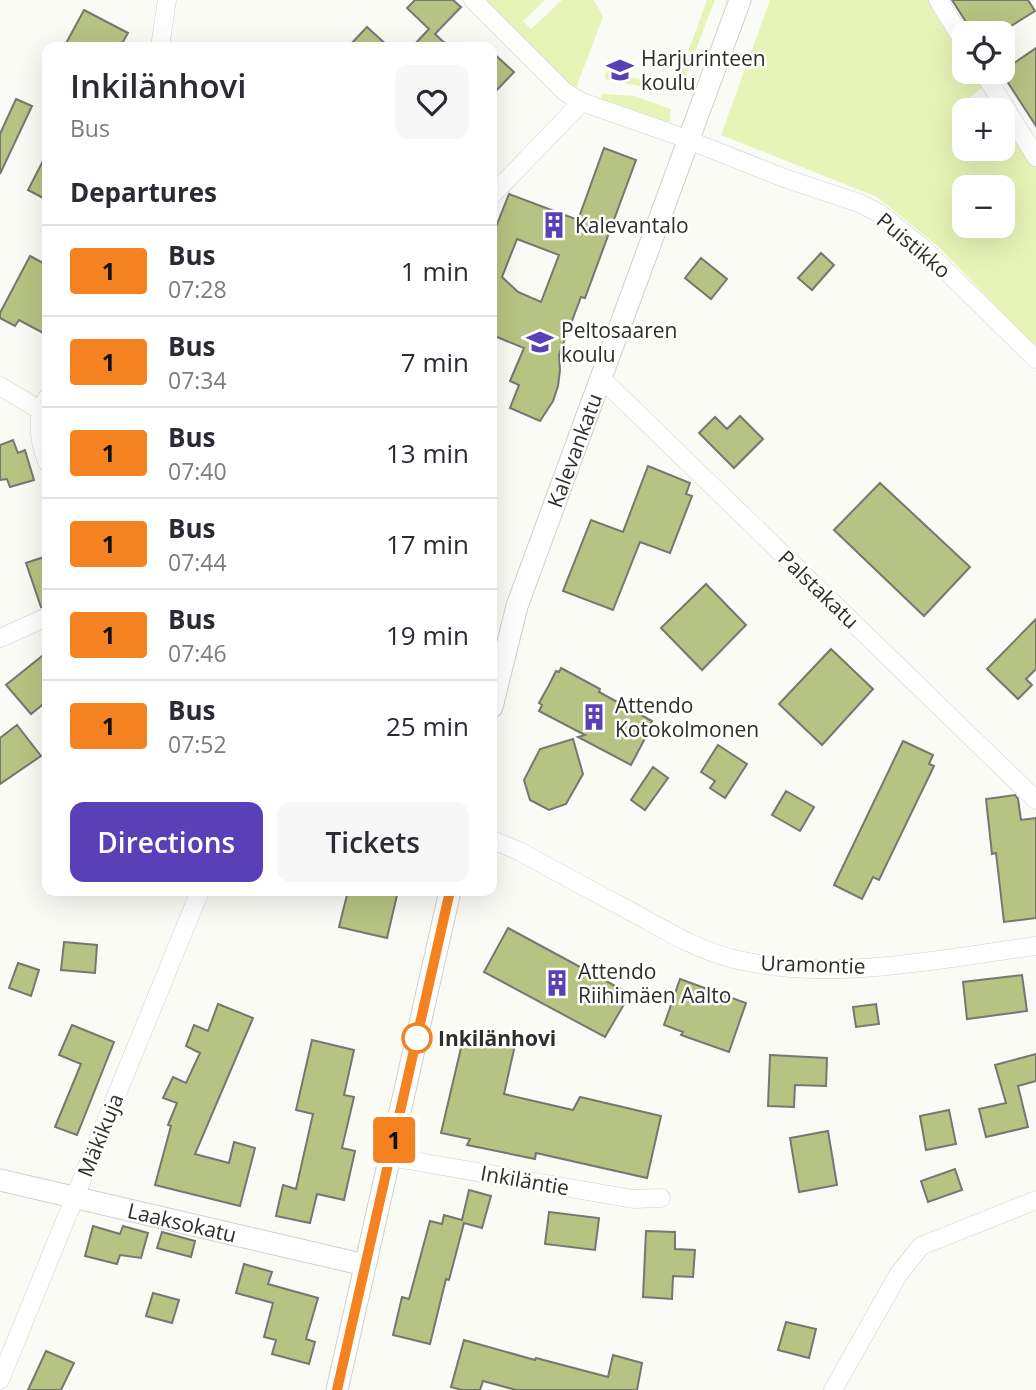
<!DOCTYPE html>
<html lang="en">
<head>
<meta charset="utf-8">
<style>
  body { margin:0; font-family:"Open Sans",sans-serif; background:#f7f7f7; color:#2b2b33; height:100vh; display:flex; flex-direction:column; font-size:26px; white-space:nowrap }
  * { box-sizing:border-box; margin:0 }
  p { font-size:23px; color:#7c7c81 }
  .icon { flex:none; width:38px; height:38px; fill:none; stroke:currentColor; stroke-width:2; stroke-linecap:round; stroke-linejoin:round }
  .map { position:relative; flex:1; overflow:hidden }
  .side { position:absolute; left:42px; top:42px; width:455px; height:854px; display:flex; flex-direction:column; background:#fff; border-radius:14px; box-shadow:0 7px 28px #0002 }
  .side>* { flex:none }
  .badge { padding:0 14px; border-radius:5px; font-size:24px; line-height:46px }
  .buttons { position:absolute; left:952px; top:21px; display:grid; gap:14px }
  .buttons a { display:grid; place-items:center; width:63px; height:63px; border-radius:14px; background:#fff; box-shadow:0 7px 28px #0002; font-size:35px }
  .map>.badge { position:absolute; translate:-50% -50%; box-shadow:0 0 0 4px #fff }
  h2 { padding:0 28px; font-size:26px; line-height:63px }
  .round { display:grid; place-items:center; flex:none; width:74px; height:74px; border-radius:14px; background:#f7f7f7 }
  .overview { display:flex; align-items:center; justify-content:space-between; height:119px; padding:0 28px }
  h1 { font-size:33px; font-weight:600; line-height:52px }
  .cta { display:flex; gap:14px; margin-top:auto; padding:14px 28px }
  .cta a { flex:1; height:80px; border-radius:14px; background:#5a40b8; color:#fff; font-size:28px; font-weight:600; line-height:80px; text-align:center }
  .cta a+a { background:#f7f7f7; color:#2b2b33 }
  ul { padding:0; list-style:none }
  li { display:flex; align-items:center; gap:21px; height:91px; padding:0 28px; border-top:2px solid #e1e1e2 }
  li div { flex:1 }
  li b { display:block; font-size:26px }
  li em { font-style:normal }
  li .badge { min-width:77px; font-weight:700; text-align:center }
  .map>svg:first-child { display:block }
  .green { fill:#e7f4b7; fill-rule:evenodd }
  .building { fill:#b7c382; stroke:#767771; stroke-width:2; fill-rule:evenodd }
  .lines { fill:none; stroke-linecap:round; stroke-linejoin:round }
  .minor-casing { stroke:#d0d1cb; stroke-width:19 }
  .tertiary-casing { stroke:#d0d1cb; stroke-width:23 }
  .minor { stroke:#fff; stroke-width:18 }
  .tertiary { stroke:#fff; stroke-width:21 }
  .line-casing { stroke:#fff; stroke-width:16 }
  .line { stroke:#f58220; stroke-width:10 }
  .stop-dot { fill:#fff; stroke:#f58220; stroke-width:3.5 }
  .labels { text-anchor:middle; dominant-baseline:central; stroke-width:5; stroke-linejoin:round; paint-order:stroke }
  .poi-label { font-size:21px; fill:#2e2e2c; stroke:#fffffe; text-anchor:start }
  .street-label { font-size:21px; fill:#2e2e2c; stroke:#fffffe }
  .stop-label { font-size:21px; font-weight:bold; fill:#2e2e2c; stroke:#fffffe; text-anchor:start }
</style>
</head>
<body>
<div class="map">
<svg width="1036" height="1390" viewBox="0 0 1036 1390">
  <rect width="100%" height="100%" fill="#fafbf5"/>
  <path class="green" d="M482 0H545L523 21 531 29 562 0H594L603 17 576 88H573Z
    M707 0H715L680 91H664L605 79 606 71 675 88Z
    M770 0H933L964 50V72H978L986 85 970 97 978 110H964V149L1002 150 1019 139 1036 166V347L940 248 877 197 721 135ZM964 187H1003V226H964Z
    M605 94 634 96 671 109 670 121 665 122 602 101 601 95Z"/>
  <path class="building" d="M415 0H453L461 7 435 34 449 47H412L429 29 407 8Z
    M952 0H1028L1035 11 1000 33H973Z
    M84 10 128 33 120 47H64Z
    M367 27 389 47H348Z
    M1036 48V126L1001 72Z
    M492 52 514 72 492 95Z
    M16 99 32 106 0 174V134Z
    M604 148 636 160 585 298 581 297 559 355 560 370 558 386 553 401 540 421 510 408 519 385 510 381 524 348 492 335V237L509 194 578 220ZM517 239 559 255 541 302 518 292 502 277Z
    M47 153V200L28 190Z
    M821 253 834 265 812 290 798 278Z
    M30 256 47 265V335L19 320 15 326 0 318V313Z
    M701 258 727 279 711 299 685 278Z
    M740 416 763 439 734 468 699 433 715 417 727 429Z
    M13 440 18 453 25 450 34 480 10 487 7 479 0 480V445Z
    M648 466 690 483 686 494 692 496 670 553 640 542 613 610 563 591 591 520 623 532Z
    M880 483 970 567 924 616 834 530Z
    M47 556V606L41 607 26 563Z
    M706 584 746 625 702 670 661 628Z
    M1036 619V669L1026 679 1032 685 1018 699 987 669Z
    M831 649 873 689 822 745 779 704Z
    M47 652V701L31 714 6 685Z
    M561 668 600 689 599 692 652 721 649 726 651 727 631 765 578 737 585 735 539 711 542 705 539 703 549 685 556 671 559 672Z
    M17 725 41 756 0 784V738Z
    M573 739 583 774 566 804 549 810 530 800 524 780 540 749Z
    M903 741 933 755 929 764 934 766 879 880 873 877 862 899 834 885Z
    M718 745 747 764 725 798 710 788 715 781 701 772Z
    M653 767 668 778 645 810 631 800Z
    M786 791 814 807 800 831 772 815Z
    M1015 795 1018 799 1021 820 1036 818V918L1004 922 996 853 992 854 986 799Z
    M348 891H398L387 938 339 927Z
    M508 928 630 994 605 1037 484 972Z
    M64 942 97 945 95 973 61 970Z
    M18 963 39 970 31 996 9 988Z
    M1022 975 1027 1011 967 1019 963 982Z
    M680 979 746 1003 729 1052 681 1035 683 1032 664 1025Z
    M218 1004 253 1018 195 1154 229 1163 234 1142 255 1148 240 1206 155 1185 171 1126 168 1125 177 1103 163 1098 173 1077 186 1083 200 1053 186 1046 194 1025 208 1031Z
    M876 1004 879 1024 856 1027 853 1007Z
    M72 1025 114 1042 77 1135 55 1127 81 1064 59 1055Z
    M464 1035 515 1045 504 1094 573 1110 580 1097 661 1116 647 1178 536 1153 535 1159 467 1145 470 1139 441 1133Z
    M312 1040 354 1050 344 1095 354 1097 342 1148 355 1151 344 1200 317 1194 310 1223 276 1216 283 1185 296 1189 313 1114 296 1110Z
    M1036 1054V1081L1018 1086 1028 1127 986 1137 979 1109 1006 1103 995 1065Z
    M770 1055 827 1058 826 1086 795 1085 794 1107 768 1106Z
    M949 1110 956 1144 926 1150 920 1116Z
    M828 1131 837 1185 799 1192 790 1138Z
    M955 1169 962 1190 928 1202 921 1181Z
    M469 1190 491 1196 482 1228 464 1223 449 1280 446 1279 430 1344 393 1335 402 1297 409 1299 430 1221 442 1224 444 1215 462 1220Z
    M549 1212 599 1218 595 1250 545 1244Z
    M93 1226 120 1234 123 1226 148 1233 141 1258 120 1255 117 1264 85 1256Z
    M646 1231 675 1232V1249L695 1250 693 1277 673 1276 672 1299 643 1297Z
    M162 1232 195 1241 191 1257 157 1248Z
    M244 1264 272 1272 268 1284 318 1298 306 1339 315 1342 309 1364 272 1354 276 1340 264 1337 273 1303 236 1293Z
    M153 1293 179 1300 172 1323 146 1316Z
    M786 1322 816 1329 809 1358 778 1350Z
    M464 1340 535 1360 536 1358 608 1377 613 1355 642 1363 637 1390H516L483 1381 480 1390H462L451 1387Z
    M46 1351 74 1363 61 1390H28Z"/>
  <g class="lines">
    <defs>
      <path id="minor" d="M473 0 565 92 582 102 673 134 784 178 859 203 879 213 924 249 1036 359
        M938 0 964 42
        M160 47 167 0
        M983 72 1036 157
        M492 195 582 102
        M601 378 1036 800
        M0 386 40 410
        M47 398C36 417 39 441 47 462
        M0 638 47 617
        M492 840 519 851C557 872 594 892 632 912 665 930 697 950 734 959 831 983 938 959 1036 946
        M390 1157 633 1199 661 1198
        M0 1380 200 891
        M833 1390 898 1275 921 1246 1036 1200"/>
      <g id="tertiary">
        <path id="s1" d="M492 707 517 606 740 0"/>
        <path id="s2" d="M0 1180 365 1265"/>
        <path d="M337 1390 450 891"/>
      </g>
    </defs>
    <use href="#minor" class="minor-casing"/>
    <use href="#tertiary" class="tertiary-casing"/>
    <use href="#minor" class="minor"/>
    <use href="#tertiary" class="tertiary"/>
  </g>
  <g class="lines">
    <defs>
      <path id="line" d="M337 1390 450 891"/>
    </defs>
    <use href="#line" class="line-casing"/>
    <use href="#line" class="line"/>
  </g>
  <defs>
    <symbol id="school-bare" viewBox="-9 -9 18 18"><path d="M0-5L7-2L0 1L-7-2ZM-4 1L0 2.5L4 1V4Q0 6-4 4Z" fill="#5a40b8" stroke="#fffffe" stroke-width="2.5" paint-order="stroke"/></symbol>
    <symbol id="building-bare" viewBox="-9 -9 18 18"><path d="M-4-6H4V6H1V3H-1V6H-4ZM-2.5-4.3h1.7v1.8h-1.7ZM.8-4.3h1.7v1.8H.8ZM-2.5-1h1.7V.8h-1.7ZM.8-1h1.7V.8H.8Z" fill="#5a40b8" stroke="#fffffe" stroke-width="2.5" paint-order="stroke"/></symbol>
  </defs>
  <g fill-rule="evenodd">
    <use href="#school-bare" x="601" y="51" width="38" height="38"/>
    <use href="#building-bare" x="535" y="206" width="38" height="38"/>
    <use href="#school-bare" x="521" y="323" width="38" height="38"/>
    <use href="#building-bare" x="575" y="698" width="38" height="38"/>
    <use href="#building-bare" x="538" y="964" width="38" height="38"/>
  </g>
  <circle class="stop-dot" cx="417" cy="1038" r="14"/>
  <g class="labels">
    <g class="poi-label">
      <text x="641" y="58">Harjurinteen<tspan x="641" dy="24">koulu</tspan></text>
      <text x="575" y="225">Kalevantalo</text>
      <text x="561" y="330">Peltosaaren<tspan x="561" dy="24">koulu</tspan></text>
      <text x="615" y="705">Attendo<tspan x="615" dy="24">Kotokolmonen</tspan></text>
      <text x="578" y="971">Attendo<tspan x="578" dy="24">Riihimäen Aalto</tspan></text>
    </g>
    <g class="street-label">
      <text transform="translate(914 245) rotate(40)">Puistikko</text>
      <text stroke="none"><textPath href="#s1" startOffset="270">Kalevankatu</textPath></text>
      <text transform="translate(819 589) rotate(44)">Palstakatu</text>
      <text transform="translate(813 964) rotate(2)">Uramontie</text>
      <text transform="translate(100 1135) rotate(-68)">Mäkikuja</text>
      <text transform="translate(525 1180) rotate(10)">Inkiläntie</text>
      <text stroke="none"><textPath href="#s2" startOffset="187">Laaksokatu</textPath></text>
    </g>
    <g class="stop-label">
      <text x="438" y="1038">Inkilänhovi</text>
    </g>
  </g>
</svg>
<div class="buttons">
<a><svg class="icon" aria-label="locate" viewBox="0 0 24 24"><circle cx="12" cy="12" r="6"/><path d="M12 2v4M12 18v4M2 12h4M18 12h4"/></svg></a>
<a>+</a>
<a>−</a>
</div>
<b class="badge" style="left:394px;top:1140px;background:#f58220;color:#111">1</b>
<section class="side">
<div class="overview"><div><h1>Inkilänhovi</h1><p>Bus</p></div><a class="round"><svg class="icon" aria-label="heart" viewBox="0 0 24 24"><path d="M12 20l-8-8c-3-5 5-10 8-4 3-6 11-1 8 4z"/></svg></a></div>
<h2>Departures</h2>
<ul>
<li><span class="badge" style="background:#f58220;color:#111">1</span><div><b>Bus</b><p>07:28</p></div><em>1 min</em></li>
<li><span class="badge" style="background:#f58220;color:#111">1</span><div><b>Bus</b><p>07:34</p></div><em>7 min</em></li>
<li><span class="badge" style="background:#f58220;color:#111">1</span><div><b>Bus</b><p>07:40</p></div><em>13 min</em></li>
<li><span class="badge" style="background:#f58220;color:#111">1</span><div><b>Bus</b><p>07:44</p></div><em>17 min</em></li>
<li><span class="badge" style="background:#f58220;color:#111">1</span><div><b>Bus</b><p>07:46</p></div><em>19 min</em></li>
<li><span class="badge" style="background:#f58220;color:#111">1</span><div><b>Bus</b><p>07:52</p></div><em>25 min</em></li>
</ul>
<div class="cta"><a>Directions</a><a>Tickets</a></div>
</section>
</div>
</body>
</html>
